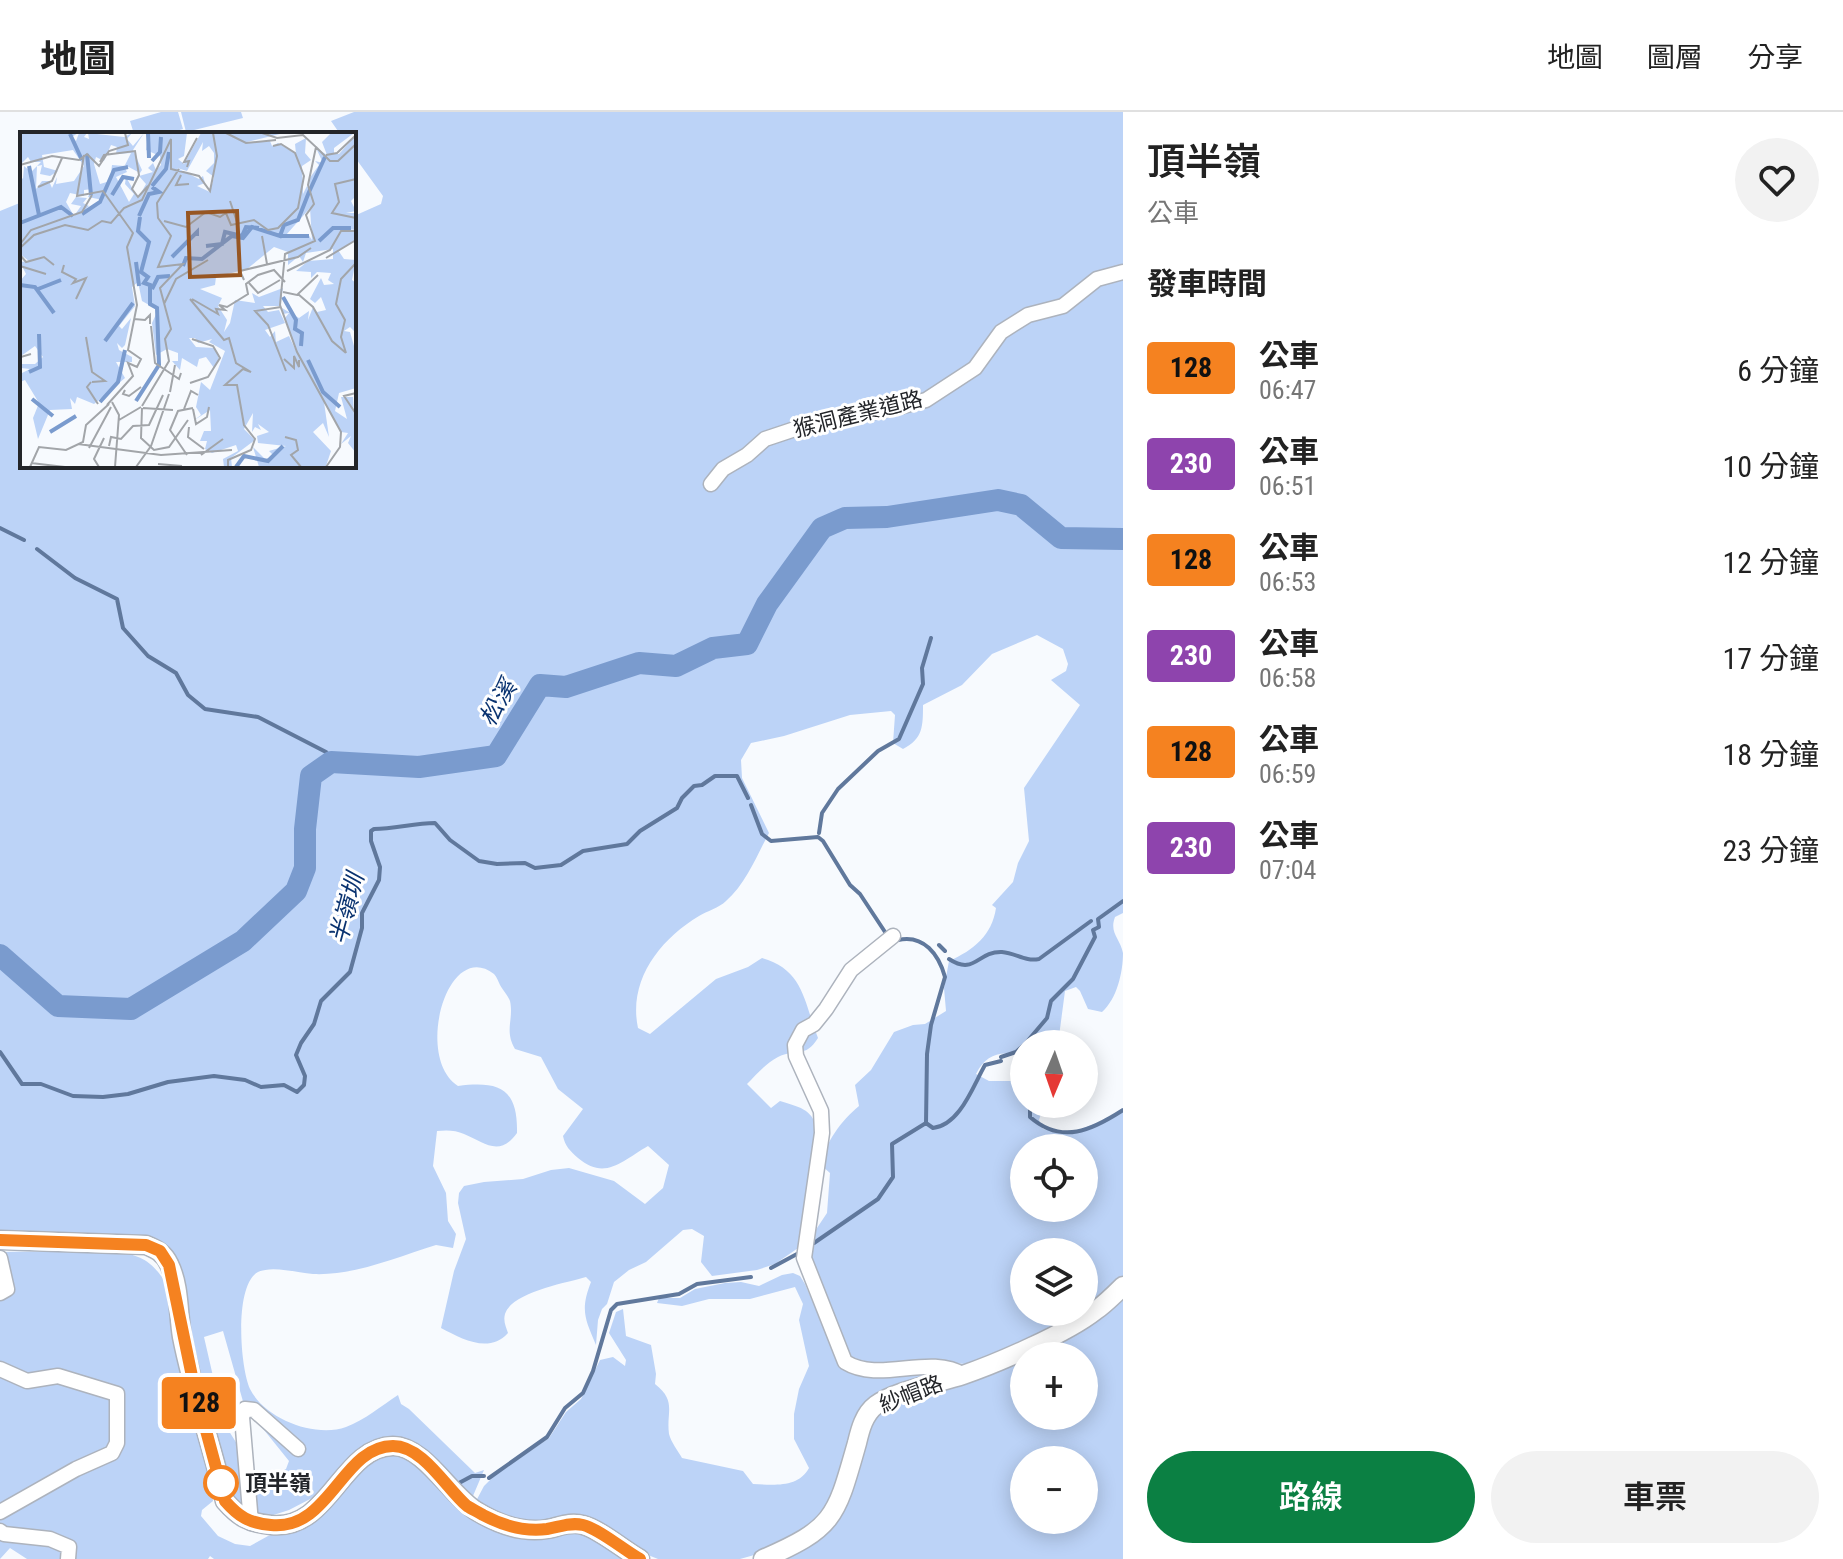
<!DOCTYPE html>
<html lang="zh-TW">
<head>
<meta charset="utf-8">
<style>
  body { margin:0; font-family:"Roboto Condensed","Noto Sans TC",sans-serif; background:#f2f2f2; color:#222; height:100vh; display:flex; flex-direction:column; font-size:30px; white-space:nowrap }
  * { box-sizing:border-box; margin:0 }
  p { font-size:26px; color:#767676 }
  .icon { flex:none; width:44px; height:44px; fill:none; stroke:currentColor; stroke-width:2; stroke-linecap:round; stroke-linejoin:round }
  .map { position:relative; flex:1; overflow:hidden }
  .details { display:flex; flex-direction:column; background:#fff; width:720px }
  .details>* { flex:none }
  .badge { padding:0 16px; border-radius:6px; font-size:28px; line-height:52px }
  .needle { width:52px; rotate:182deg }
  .tools { position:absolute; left:1010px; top:918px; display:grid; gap:16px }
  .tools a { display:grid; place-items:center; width:88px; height:88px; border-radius:50%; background:#fff; box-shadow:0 4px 20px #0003; font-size:40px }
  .map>.badge { position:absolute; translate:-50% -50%; box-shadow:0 0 0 4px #fff }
  h2 { padding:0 24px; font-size:30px; line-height:72px }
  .round { display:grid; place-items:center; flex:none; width:84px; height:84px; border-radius:42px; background:#f2f2f2 }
  .head { display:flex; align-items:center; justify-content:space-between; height:136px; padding:0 24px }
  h1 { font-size:38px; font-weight:600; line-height:60px }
  .action { display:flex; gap:16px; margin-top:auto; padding:16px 24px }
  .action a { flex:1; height:92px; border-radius:48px; background:#0b8043; color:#fff; font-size:32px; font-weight:600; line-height:92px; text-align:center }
  .action a+a { background:#f2f2f2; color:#222 }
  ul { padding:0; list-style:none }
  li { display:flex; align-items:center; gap:24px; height:96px; padding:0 24px }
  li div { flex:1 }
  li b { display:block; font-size:30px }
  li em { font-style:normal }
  li .badge { min-width:88px; font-weight:700; text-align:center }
  header { display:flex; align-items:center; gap:48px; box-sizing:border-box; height:112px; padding:0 40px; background:#fff; border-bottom:2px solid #e0e0e0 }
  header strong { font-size:38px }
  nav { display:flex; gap:44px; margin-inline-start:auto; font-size:28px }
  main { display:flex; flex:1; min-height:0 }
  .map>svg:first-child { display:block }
  .green { fill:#bcd3f7; fill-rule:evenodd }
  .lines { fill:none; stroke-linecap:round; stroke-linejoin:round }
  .stream { stroke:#60789c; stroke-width:4 }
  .river { stroke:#7a9bce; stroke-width:22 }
  .minor-casing { stroke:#adb3bd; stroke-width:17 }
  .tertiary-casing { stroke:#adb3bd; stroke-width:21 }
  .minor { stroke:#fff; stroke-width:14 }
  .tertiary { stroke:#fff; stroke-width:18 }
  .line-casing { stroke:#fff; stroke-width:18 }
  .line { stroke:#f58220; stroke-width:12 }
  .stop-dot { fill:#fff; stroke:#f58220; stroke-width:4 }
  .labels { text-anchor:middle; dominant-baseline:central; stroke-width:6; stroke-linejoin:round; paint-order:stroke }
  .street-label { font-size:22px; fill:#232529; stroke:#fff }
  .stop-label { font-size:22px; font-weight:bold; fill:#232529; stroke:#fff; text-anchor:start }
  .water-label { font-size:24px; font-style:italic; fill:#0a3370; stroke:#fff }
  .inset-river { fill:none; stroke:#7a9bce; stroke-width:4 }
  .inset-road { fill:none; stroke:#a2a5a9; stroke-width:2 }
  .view { fill:#975622; fill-opacity:0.15; stroke:#975622; stroke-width:4 }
  .inset-edge { fill:none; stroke:#232529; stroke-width:4 }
</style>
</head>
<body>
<header>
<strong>地圖</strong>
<nav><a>地圖</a><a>圖層</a><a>分享</a></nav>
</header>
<main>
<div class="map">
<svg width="1123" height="1447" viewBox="0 0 1123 1447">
  <rect width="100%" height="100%" fill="#f7fafe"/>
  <path class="green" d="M161 0H178L183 17 166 22H134L130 9Z
    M181 0H241L243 6 186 20Z
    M354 0H1123V801L1115 805C1109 821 1120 826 1123 841 1123 860 1117 887 1102 900L1088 897 1080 879 1076 875 1065 879 1058 932H1024V945C1002 938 987 941 976 962L989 969H1024V992H1044L1039 1008 1043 1017 1070 1021 1100 1010 1123 997V1166L1084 1199V1140H1024V1200H1082L1058 1214 973 1253C933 1246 890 1258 852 1246L811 1149 815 1119 827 1101 830 1061 822 1054C824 1031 842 1008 859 994L855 973 871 958 894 920 913 913 925 912 946 899 944 876 949 849C974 838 992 823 996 796L992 793 1013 770 1018 751 1029 729 1024 676 1080 593 1051 568 1066 559 1068 552 1063 537 1037 523 992 542 962 573 923 593C923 614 923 627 903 637L893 631 895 603 891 599 850 603 784 624 751 631 741 648 742 666 769 721C757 743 746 772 726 789 719 796 707 799 699 804 659 828 628 869 638 916L650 922 716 867 748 855 762 846C804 858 804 890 818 926 805 947 796 936 778 945 766 951 756 963 747 972L771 996 780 989C798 995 812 996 817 1017L801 1134 775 1152 757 1158 712 1164 701 1150 704 1124 692 1117 683 1118 646 1150 629 1158 614 1170 607 1192 602 1197 598 1208 596 1233C585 1207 580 1198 591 1170L586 1165C566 1171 512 1180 505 1202 503 1209 506 1215 508 1221 489 1242 462 1227 441 1216L454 1159 466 1127 458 1091 459 1081 464 1074 484 1070 523 1067 551 1058 569 1056 614 1069 645 1092 663 1076 669 1053 648 1034C622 1049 605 1069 578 1046 570 1039 565 1034 563 1024L583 997 558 977 541 945 515 937C504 918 514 908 510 889 508 884 503 878 500 873 498 869 497 865 494 862 447 826 414 946 458 974 499 969 518 976 517 1021 499 1046 484 1030 464 1022 456 1018 446 1018 437 1019L433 1054 446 1081 448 1109 456 1122 453 1136 436 1133C397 1145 354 1164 313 1162 297 1161 273 1153 258 1160 234 1173 240 1255 250 1277 265 1307 315 1326 346 1315 365 1308 381 1294 398 1283L401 1292 409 1297 475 1361 484 1358 470 1391 410 1334 353 1345 316 1384 289 1398 261 1407 226 1391 228 1359 200 1273 183 1201 182 1159 167 1136 0 1119V99L22 90V354H354V104L381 92 383 84 354 44V22H340L331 9ZM1024 1036H1084V1096H1024ZM223 1219 244 1293 289 1349 286 1357C274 1363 266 1371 255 1360L218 1302V1286L204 1225Z
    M114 1138C142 1145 151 1147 167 1173L211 1360 213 1389 202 1398 201 1404 218 1424 235 1432 250 1434 268 1424 314 1409 370 1348 380 1342H406L462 1397 581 1418 628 1447H214L210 1444 208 1447H27L10 1436 0 1447V1140Z
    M793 1161 800 1164 805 1172 840 1252C857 1269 906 1262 931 1262L928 1266 865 1291 855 1307 839 1364 822 1406 779 1436 740 1447H658L628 1435 550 1411 505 1408 475 1391 484 1374 494 1364 549 1326 566 1300 581 1287 600 1248 613 1245 625 1254 626 1248 609 1221 616 1200 623 1197 626 1224 651 1233 656 1262 655 1272C677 1289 666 1300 669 1322 671 1330 678 1339 682 1346L743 1359 753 1372C774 1373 798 1376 809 1356L794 1327V1302L799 1277 809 1254 799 1208 803 1192 795 1175 750 1187H709L682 1194 657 1191 659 1186H680L695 1177 725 1171 741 1170 759 1174 782 1163Z
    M1123 1183V1447H781L802 1436 874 1306 884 1296ZM1024 1244H1084V1304H1024ZM1024 1348H1084V1408H1024Z"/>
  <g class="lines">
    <path class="stream" d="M0 416 24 428
      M37 437 75 466 117 487 123 516 148 544 176 561 188 583 205 597 258 605 326 640 331 650
      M751 693 762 722 771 729 818 725 823 729 850 773 860 782 887 823
      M819 721 822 701 838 677 878 639 899 627 923 572 922 556 931 526
      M898 828C924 822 939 843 945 865L931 913 927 942 926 1011 933 1016C960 1013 973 974 985 953L1001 949
      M939 833 945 839
      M949 847C975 864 977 839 1002 840 1016 841 1025 850 1039 847L1091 809
      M1025 932 1047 906 1051 889 1073 867 1095 825 1093 818 1099 815 1098 807 1123 789
      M0 940 22 972H41L73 984 103 985 128 982 168 970 214 964 245 968 261 975 284 973 297 980 304 973 305 964 296 943 301 931 314 912 321 889 350 860 362 816V801L379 768 380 755 371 729V719L374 717C395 717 414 711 435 711L450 728 479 749 497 752 525 751 535 756 561 753 583 739 627 732 640 719 677 696 682 686 694 674 702 673 715 664H737L748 686
      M1001 945 1016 940 1024 933
      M1030 992V1005C1062 1033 1092 1018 1123 998
      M814 1131 878 1087 893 1065 892 1032 926 1011
      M771 1156 797 1142
      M489 1366 547 1325 565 1296 583 1281 593 1259 611 1198 617 1192 679 1182 697 1172 751 1165
      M459 1371 472 1364H484"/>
    <path class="river" d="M0 843 58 894 131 897 243 829 296 779 305 756V717L311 664 331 650 419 655 496 644 540 573 566 575 639 551 676 554 713 536 747 532 767 492 822 416 845 406 887 405 998 388 1021 393 1061 426 1123 427"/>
    <defs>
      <path id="minor" d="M711 372 723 357 747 343 765 327 813 311 891 297 926 288 975 256 1001 220 1028 203 1063 194 1097 167 1123 160
        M893 824 851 858 826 897 814 912 803 918 795 933 796 944 821 999 822 1021 804 1146 845 1250C881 1272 928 1241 964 1263
        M0 1146 7 1177 0 1181
        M0 1257 27 1269 58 1264 117 1282V1331L112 1341 76 1357 0 1400
        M251 1411 242 1305 245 1297 254 1298 298 1337
        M0 1419 4 1422 50 1427 69 1435 68 1447"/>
      <path id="tertiary" d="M0 1128 146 1133C156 1137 164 1141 169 1152 180 1174 178 1202 182 1225 193 1281 212 1334 225 1389 239 1405 249 1411 271 1413 330 1419 341 1335 393 1334 425 1334 451 1385 478 1400 498 1412 523 1421 547 1417 559 1415 570 1409 583 1413 599 1417 624 1438 640 1447
        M763 1447C835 1416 836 1405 857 1331 860 1318 864 1302 876 1293 894 1279 939 1271 963 1263 998 1251 1067 1221 1095 1199 1105 1192 1114 1183 1123 1174"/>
    </defs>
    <use href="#minor" class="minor-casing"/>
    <use href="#tertiary" class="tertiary-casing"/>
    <use href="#minor" class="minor"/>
    <use href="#tertiary" class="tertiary"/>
  </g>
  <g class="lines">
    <defs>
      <path id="line" d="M0 1128 146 1133 160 1139 169 1153 194 1274 225 1389C239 1405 249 1411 271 1413 330 1419 342 1334 393 1334 423 1334 446 1376 467 1394 472 1397 478 1400 483 1403 502 1413 525 1420 547 1417 559 1415 570 1410 583 1413 599 1417 624 1438 640 1447"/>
    </defs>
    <use href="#line" class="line-casing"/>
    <use href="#line" class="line"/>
  </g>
  <circle class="stop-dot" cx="221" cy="1371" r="16"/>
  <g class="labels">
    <g class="street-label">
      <text transform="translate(858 302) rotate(-14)">猴洞產業道路</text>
      <text transform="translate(911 1282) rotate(-21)">紗帽路</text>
    </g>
    <g class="stop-label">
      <text x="245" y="1371">頂半嶺</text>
    </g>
    <g class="water-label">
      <text transform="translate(498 591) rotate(-59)">松溪</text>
      <text transform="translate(347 797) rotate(-75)">半嶺圳</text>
    </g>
  </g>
  <g transform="translate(20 20)">
    <rect width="336" height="336" fill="#f7fafe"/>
    <path d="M0 1H58L52 5 56 9 59 1H67L64 5 69 7 68 1 104 5 112 1 107 7 113 14 124 1 113 18 122 38 120 41 105 33 111 21 96 22 97 15 91 13 84 29 76 25 74 32 80 52 90 49 92 33 104 34 107 40 96 45 109 70 114 62 105 52 106 45 118 66 126 52 119 44 133 40 128 36 133 31 136 38 141 33 140 24 126 18 128 1H167L164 24 158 27 164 32 181 1 260 2 223 11 250 9 252 14 258 11 276 22 275 12 286 6 285 21 291 28 282 34 283 62 287 54 290 58 289 47 299 33 295 29 303 31 296 16 307 23 302 10 311 1H334L314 16V22H319L336 3V70L335 65 331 69 336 79 326 81H336V98L328 97 336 99V108L318 118 324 127 336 128 332 148 336 151V201L330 195 324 199 330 200 336 221V256L319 261 315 279 327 287 321 265H333L336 321 328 311 331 304 321 312 328 301 321 300 304 270 309 305 303 291 293 300 311 319 306 334 239 335 233 315 246 328 253 323 249 319 266 314 238 311 237 304 249 300 238 292 241 298 235 295 232 300 233 281 224 297 235 308 211 326 212 335H204L203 327 218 319 216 313 192 321 185 317 187 309H180L184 299H191L190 278 173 289 181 283 176 275 181 250 190 258 205 219 189 210 192 207 178 211 175 206H169L176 215 195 216 199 227 194 236 186 225 179 227 177 235 162 226 160 238 152 229H158V221L147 217 136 223 132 191 138 178 122 169 118 150 112 155 115 174 99 194 102 197 111 186 105 213 102 216 97 211 99 218 112 225V230H96L105 246 74 272 57 265 55 272 50 266 52 277 30 278 18 307 13 286 19 271 5 248 0 250V242L10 237 1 236V232H15L23 225 15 214 1 224 0 149 6 142 0 130 9 129 0 122V44L3 47 4 34 11 40 21 30H11L8 25 0 33ZM183 10 182 19 189 14 194 21V31L186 39 194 45 190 60 177 54 185 51 183 44 179 47 157 36 167 39ZM53 18 64 34 54 49 36 52 37 45 32 56 29 49H22L16 57 17 34 22 33 20 42 30 44 38 39 24 35 22 23ZM72 57 68 65 83 68 61 82 69 74 63 71 67 66 56 65 51 72 61 74 54 84 46 70 50 61 64 64V58ZM290 76 292 108 288 102 266 103ZM254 115 268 120V133L279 124 283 130 286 121 313 117V127L288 129 276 139 291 140V146L297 140 311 141 308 148 314 152 304 153 301 146 290 167 295 171 301 165 306 178 297 180 293 175 288 188 289 179 279 186 262 176 263 182 269 181 265 186 277 221 269 204 256 210 255 199 250 205 245 198 265 191 259 178 248 180 243 174H260L263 156 239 165 232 161 235 171 215 168 210 191 204 200 207 188 198 174 202 166 180 157 195 153 196 145 227 137Z" fill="#bcd3f7" fill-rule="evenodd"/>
    <path class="inset-river" d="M128 1 129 26M50 2 62 28M67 22 71 63M132 29 140 20 141 5M9 34 19 83M132 54 146 37 149 20M289 60 305 25M92 63 103 45 114 47M62 82 80 70 94 38 108 35M119 84 129 62 139 60 132 55M0 91 41 75 53 84M260 104H289M299 109 313 96H331M186 114 202 112 205 100 222 104 226 95 239 96M152 125 177 100V104M116 130 119 154M163 134 166 126 182 127 212 104 223 106 232 95 260 104 264 93 278 88 289 60M0 153 15 155 34 181M18 157 41 148M132 157 138 145 150 144M263 165 276 188 275 197 282 201 281 214M85 209 113 171M288 228 303 260 320 275M9 240 20 235 19 202M12 267 33 284M116 269 139 233 137 176 130 172V153L124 151 128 145 121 140 129 110 118 99 120 85M80 270 98 250 105 218M30 300 56 284M216 335 224 324 248 329 263 314"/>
    <path class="inset-road" d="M206 1 226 11 256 8M242 1 257 6 283 3 296 15 288 53 294 72 286 83 295 109 265 122 260 173 277 220 321 300 320 315 306 335M296 15 310 29H318L336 12M64 23 57 64 83 59 113 101 107 115 117 173 108 218 121 227 117 235 108 231 113 244 87 273M306 23 317 21 336 3M80 30 84 23 115 19 119 43 112 57 118 65 128 54M0 33 32 24 59 28 67 22 79 34 89 19 108 13 105 1M167 35 169 29 164 30 177 6M161 43 156 53 169 52M336 47 315 52 319 70 312 81 336 86M18 55 32 49 42 26M210 69 218 93M144 89 166 95 186 80 200 85 206 81 211 93 234 88 248 98 258 96 278 76 284 44 275 21 261 12 253 14M242 104 247 132M1 111 11 98 62 80 72 63M0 116 14 103 45 93 68 98 82 89 91 91 104 76 122 68 151 7V37L179 44 190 59 197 24 193 1M0 123 6 130 24 125 34 133M306 126 336 108M44 133 42 140 56 147 53 151 66 146 56 167M0 134 26 142M267 139 310 118 321 99H336M224 148 220 139 278 125 291 116M229 151 238 161 260 148M263 160 277 163 298 143M278 162 293 175 312 209 326 221M170 167 204 208 209 206 216 231 231 240 223 237 205 253H217L224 293 235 307 231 318 208 328V335M172 167 198 182 196 177 205 178 199 173 207 175 228 162 226 152 238 143 254 138 265 150M144 172 156 147 188 128M261 175 235 179 248 193 266 239M114 187 125 188 130 183V192M131 194 135 231 159 247 161 241M0 201 1 225 11 222M66 205 72 240 85 249 72 250M326 221 321 205 325 188 316 172 321 147 336 131M264 227 274 236V224L279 235V228M71 250 67 255 78 272M170 251 188 245 200 226 193 214 172 207M105 258 103 262 109 264 121 255M150 260 155 233M336 261 324 264 336 282M92 270 99 283 95 335M122 274 149 229 145 207 151 197 140 156 163 132 138 135 151 104 138 86 137 71 159 37M122 276 121 306 134 318 149 315 168 288M123 276 153 278M164 277 171 259 178 263M173 277 176 292 187 285 189 275M99 288 121 275M169 295 168 305 184 317M265 305 276 308 278 318 271 323 281 335M58 312 141 323 212 318M89 314 91 305 101 307 113 294 129 293 143 263M69 316 91 275M167 323 150 298 158 279 173 276M181 323 203 307M11 331 45 335M138 332 162 334M10 335 19 315 46 318 63 310 66 293 89 272M79 335 74 327 84 306M116 335 131 314 149 262"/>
    <path class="view" d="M217 79 220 143 170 145 168 81Z"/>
    <rect width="336" height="336" class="inset-edge"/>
  </g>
</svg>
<div class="tools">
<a><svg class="needle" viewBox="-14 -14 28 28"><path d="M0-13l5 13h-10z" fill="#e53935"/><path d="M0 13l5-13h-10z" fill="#767676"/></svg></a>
<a><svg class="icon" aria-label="locate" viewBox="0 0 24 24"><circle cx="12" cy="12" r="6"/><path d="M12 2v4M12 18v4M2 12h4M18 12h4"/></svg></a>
<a><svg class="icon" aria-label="layers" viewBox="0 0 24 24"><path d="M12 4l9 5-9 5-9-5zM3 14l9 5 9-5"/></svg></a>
<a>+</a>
<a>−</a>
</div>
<b class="badge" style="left:199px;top:1291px;background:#f58220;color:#111">128</b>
</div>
<section class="details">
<div class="head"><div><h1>頂半嶺</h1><p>公車</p></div><a class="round"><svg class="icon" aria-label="heart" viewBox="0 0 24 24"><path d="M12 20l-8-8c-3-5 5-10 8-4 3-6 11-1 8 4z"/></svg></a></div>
<h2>發車時間</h2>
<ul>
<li><span class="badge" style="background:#f58220;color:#111">128</span><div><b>公車</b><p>06:47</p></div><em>6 分鐘</em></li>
<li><span class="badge" style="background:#8e44ad;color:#fff">230</span><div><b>公車</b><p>06:51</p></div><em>10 分鐘</em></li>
<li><span class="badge" style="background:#f58220;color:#111">128</span><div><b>公車</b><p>06:53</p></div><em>12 分鐘</em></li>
<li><span class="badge" style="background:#8e44ad;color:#fff">230</span><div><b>公車</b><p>06:58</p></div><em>17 分鐘</em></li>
<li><span class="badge" style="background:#f58220;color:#111">128</span><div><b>公車</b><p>06:59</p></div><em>18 分鐘</em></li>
<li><span class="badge" style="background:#8e44ad;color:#fff">230</span><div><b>公車</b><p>07:04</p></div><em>23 分鐘</em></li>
</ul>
<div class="action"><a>路線</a><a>車票</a></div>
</section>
</main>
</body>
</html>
